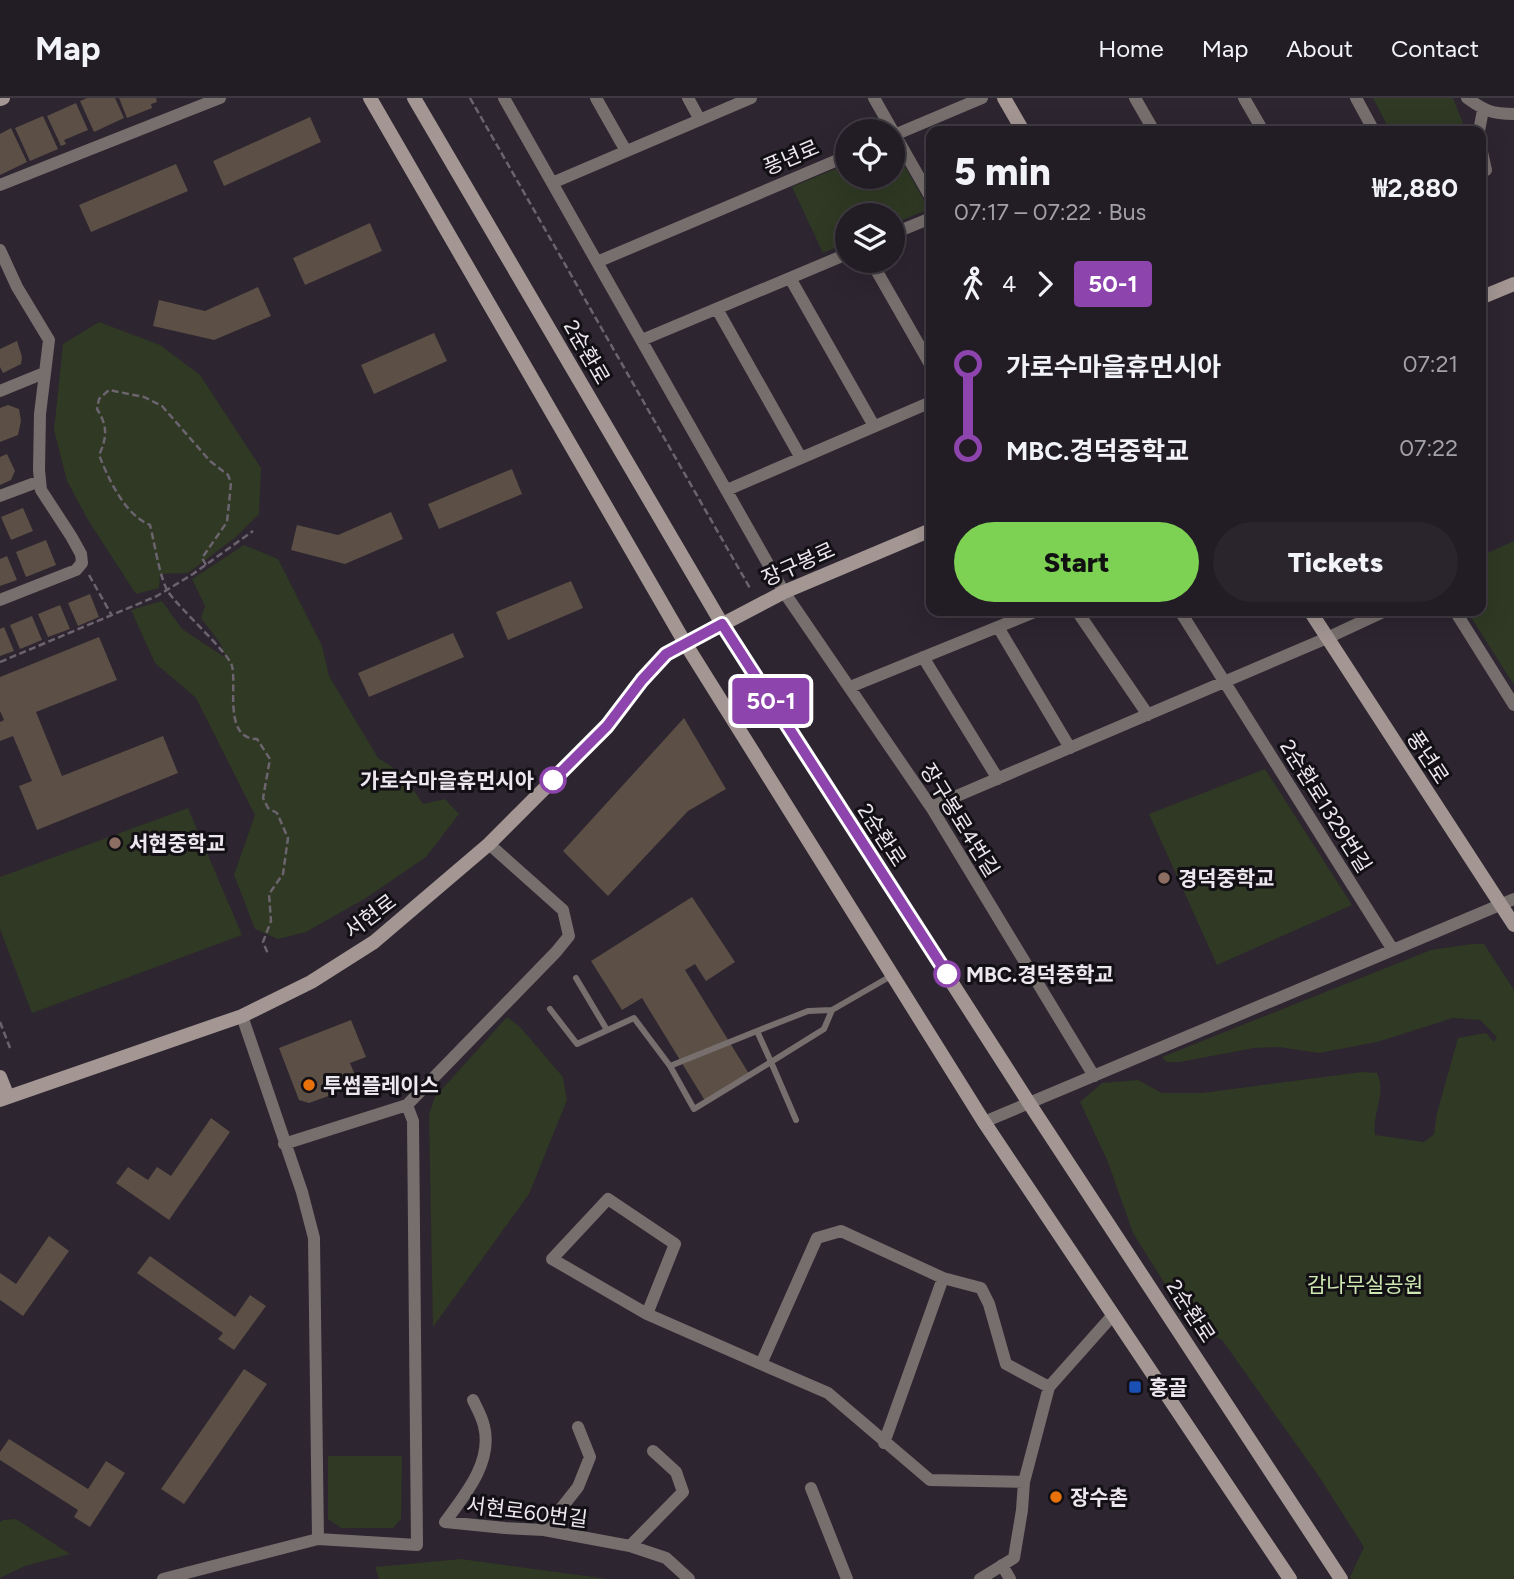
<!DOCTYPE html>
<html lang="en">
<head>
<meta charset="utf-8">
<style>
  body { margin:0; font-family:Figtree,"Noto Sans KR",sans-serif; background:#2a252c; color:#f1f3f6; height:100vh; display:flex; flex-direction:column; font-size:26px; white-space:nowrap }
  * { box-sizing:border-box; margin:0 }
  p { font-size:23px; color:#a2a1a6 }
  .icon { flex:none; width:38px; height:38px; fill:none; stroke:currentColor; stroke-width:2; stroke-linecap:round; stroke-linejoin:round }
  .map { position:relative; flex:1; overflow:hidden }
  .drawer { position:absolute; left:926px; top:28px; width:560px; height:490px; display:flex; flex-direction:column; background:#221c24; border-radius:14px; box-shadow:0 7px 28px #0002,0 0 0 2px #3f3a41 }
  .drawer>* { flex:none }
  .badge { padding:0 14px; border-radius:5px; font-size:24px; line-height:46px }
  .buttons { position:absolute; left:835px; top:21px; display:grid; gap:14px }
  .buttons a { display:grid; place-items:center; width:70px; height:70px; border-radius:50%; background:#221c24; box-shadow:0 7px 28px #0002,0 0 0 2px #3f3a41; font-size:35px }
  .map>.badge { position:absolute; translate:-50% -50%; box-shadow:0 0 0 4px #fff }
  .legs { display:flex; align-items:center; gap:10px; height:77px; padding:0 28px; font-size:23px }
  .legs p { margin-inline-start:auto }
  .overview { display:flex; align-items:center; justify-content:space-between; height:119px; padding:0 28px }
  h1 { font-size:38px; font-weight:800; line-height:52px }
  .button { display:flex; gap:14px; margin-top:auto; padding:14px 28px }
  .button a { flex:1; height:80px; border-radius:42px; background:#7dd153; color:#111; font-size:28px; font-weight:800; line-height:80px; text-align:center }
  .button a+a { background:#2a252c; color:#f1f3f6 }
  ul { padding:0 28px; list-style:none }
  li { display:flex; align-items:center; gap:24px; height:84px; font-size:26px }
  li i { display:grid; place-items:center; width:10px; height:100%; margin:0 9px; background:currentColor }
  li i::after { content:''; width:18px; height:18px; margin:-9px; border:5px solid; border-radius:50%; background:#221c24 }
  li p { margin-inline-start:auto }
  li:first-child i { background:linear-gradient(#0000 50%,currentColor 0) }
  li:last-child i { background:linear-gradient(currentColor 50%,#0000 0) }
  header { display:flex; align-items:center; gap:42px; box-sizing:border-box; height:98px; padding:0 35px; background:#221c24; border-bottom:2px solid #3f3a41 }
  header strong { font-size:33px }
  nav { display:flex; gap:38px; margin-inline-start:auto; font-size:24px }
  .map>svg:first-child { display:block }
  .green { fill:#2f3923 }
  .building { fill:#5c4f45 }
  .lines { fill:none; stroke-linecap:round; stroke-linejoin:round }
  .path { stroke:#6b646e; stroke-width:2.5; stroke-dasharray:7 3.5; stroke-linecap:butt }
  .lane { stroke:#766f6d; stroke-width:6 }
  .street { stroke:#766f6d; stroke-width:12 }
  .secondary { stroke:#a39693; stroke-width:14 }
  .line-1-casing { stroke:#fff; stroke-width:16 }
  .line-1 { stroke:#8e44ad; stroke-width:10 }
  .stop-1-dot { fill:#fff; stroke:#8e44ad; stroke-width:3.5 }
  .education-dot { fill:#8d6e63; stroke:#131015; stroke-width:2.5 }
  .food-dot { fill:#e8710a; stroke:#131015; stroke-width:2.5 }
  .transit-dot { fill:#1a4fb4; stroke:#131015; stroke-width:2.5 }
  .labels { text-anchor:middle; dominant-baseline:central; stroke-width:6; stroke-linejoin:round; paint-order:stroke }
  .street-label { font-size:21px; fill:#ece7ee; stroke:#131015 }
  .stop-label { font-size:21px; font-weight:bold; fill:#ece7ee; stroke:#131015; text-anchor:end }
  .poi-label { font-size:21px; font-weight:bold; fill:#ece7ee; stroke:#131015; text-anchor:start }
  .park-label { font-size:21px; fill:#cde8b0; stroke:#131015 }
</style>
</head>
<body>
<header>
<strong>Map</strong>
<nav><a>Home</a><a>Map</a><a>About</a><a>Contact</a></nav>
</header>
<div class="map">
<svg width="1514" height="1481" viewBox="0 0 1514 1481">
  <rect width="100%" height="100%" fill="#2d2530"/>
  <path class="green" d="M1373 0H1453L1466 33H1390Z
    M893 47 929 111 893 126 892 117H847V145L823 155 792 89 847 66V79H892Z
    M99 224 160 247 200 277 261 370 259 416 236 439 188 475 160 476 159 490 136 496 88 422 67 383 54 332 63 246Z
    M1514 443V587L1467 513H1480L1481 458Z
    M244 447 278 461 322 548 329 578 378 660 402 675 423 706 445 701 459 716 426 759 366 800 306 834 278 841 255 831 234 777 255 717 196 600 155 565 131 512 162 503 182 531 226 560 220 545 201 520 205 508 192 481Z
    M1265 671 1352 807 1217 867 1149 716Z
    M188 710 242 837 32 915 0 831V779Z
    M1472 846H1484L1514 892V1481H1351L1350 1479 1364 1449 1318 1377 1222 1242 1190 1226 1133 1135 1108 1064 1080 1004 1102 985 1138 982 1162 995H1202L1362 974 1377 975C1387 996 1372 1015 1375 1037L1424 1044 1434 1036 1437 1015 1458 940 1486 935 1494 944 1497 939 1480 922 1453 920 1377 944 1319 955 1279 949 1254 950 1180 964H1167L1162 959 1431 852Z
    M507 919 520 929 563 979 567 1002 529 1096 433 1229 429 1016 435 999Z
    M328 1358H402L401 1421 393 1430H341L328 1421Z
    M16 1421 70 1456 25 1468 0 1480V1424L3 1422Z
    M461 1461 608 1481H379L375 1469Z"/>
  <path class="building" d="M87 0H115L124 20 94 34 80 3Z
    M119 0H156L157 4 151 6 152 10 127 20Z
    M76 5 88 32 64 42 66 46 61 48 47 18Z
    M43 18 58 51 30 63 15 30Z
    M310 19 321 44 224 88 213 63Z
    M11 30 27 64 0 77V36Z
    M176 66 188 93 91 134 79 107Z
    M370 125 382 153 305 187 293 160Z
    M258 189 271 218 214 242 153 228 159 202 205 213Z
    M434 235 447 263 374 296 361 267Z
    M17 243 22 259 21 266 3 275 0 269V251Z
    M8 307 19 311 21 323 18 337 0 344V310Z
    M7 356 15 373 11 382 0 387V359Z
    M512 371 522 396 439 431 428 406Z
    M23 410 33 433 11 442 1 419Z
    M391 414 403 441 345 466 291 452 297 427 338 437Z
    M46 442 56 467 26 479 16 454Z
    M7 458 17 482 0 488V461Z
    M571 483 583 510 508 542 496 514Z
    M90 496 99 519 78 528 68 505Z
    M60 507 70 531 48 539 38 516Z
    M32 518 42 542 20 551 10 527Z
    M4 529 14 553 0 558V531Z
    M453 535 464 559 369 599 358 575Z
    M99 539 117 582 36 614 62 678 163 638 178 675 37 732 19 688 32 683 13 638 0 643V624L4 622 0 613V579Z
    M684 620 726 691 688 713 608 798 563 753Z
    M692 799 735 864 706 883 695 866 685 872 751 979 707 1006 642 900 622 912 591 863Z
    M351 922 366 959 350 965 359 987 309 1005 299 1002 279 950Z
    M211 1020 230 1034 169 1122 116 1085 128 1069 148 1082 157 1069 171 1078Z
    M49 1138 69 1153 23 1218 0 1202V1175L16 1186Z
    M150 1158 235 1219 250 1197 266 1208 234 1252 218 1241 223 1235 137 1175Z
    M244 1271 267 1286 184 1406 161 1391Z
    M9 1341 88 1391 106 1363 125 1375 90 1429 74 1419 78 1412 0 1362V1354Z"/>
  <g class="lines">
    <path class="path" d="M470 0 751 492
      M206 467 202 460 227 424 231 385 228 377 210 363 162 308 144 299 109 292 99 301 97 311C108 328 107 340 99 357 109 382 125 417 150 427 154 442 160 483 169 495 179 510 229 555 232 568 237 587 223 641 257 641L270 661 263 700 268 710 277 715 288 740 283 776 269 796 271 823 263 844 268 856
      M89 477 111 516
      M0 564 157 498 193 476 253 433
      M0 924 10 950"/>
    <path class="lane" d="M576 880 607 932
      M550 911 577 946 634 920 670 968
      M832 912 824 931 771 964 757 933 808 913 832 912 891 878
      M757 933 670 968 694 1011 771 964 796 1022"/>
    <path class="street" d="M504 0 784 494 931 709 1094 978
      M596 0 626 53
      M688 0 700 22
      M874 0 931 100
      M1135 0 1154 33
      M1244 0 1263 33
      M1356 0 1374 33
      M1467 0C1485 13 1492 16 1514 16
      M1479 33 1483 12
      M892 38 982 0
      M1480 45 1486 72 1480 74
      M552 85 751 0
      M0 87 220 0
      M892 136 931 120
      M0 152 17 189 49 242 40 316 39 372 41 392 71 438 81 456 82 465 76 472 0 502
      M871 163 931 268
      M597 164 847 58
      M790 180 874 328
      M717 211 801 360
      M642 242 847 156
      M0 293 44 275
      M727 392 931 304
      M0 398 40 383
      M1077 513 1148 617
      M1180 513 1393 852
      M1455 513 1514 607
      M998 529 1070 650
      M923 559 998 681
      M850 589 1037 513
      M931 709 1327 540 1385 513
      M984 1024 1514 801
      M284 1046 407 1007 556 854 569 838 563 812 489 746
      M647 1216 675 1146 608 1101 552 1161 647 1216 761 1266
      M473 1302C477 1310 482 1319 484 1328 493 1364 465 1397 445 1424L505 1430 544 1432 630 1448 666 1460 689 1481
      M884 1345 943 1180
      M1024 1384 930 1382 828 1295 761 1266 817 1140 841 1133 943 1180 981 1190 989 1206 1006 1266 1049 1289
      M811 1390 847 1481
      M544 1432 578 1389 590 1359 578 1329
      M318 1441 417 1447 413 1023 407 1007
      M630 1448 683 1394 676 1374 653 1353
      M1002 1467 1010 1481
      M163 1481 318 1441 314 1140 302 1094 242 918
      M980 1481 1014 1460 1022 1412 1024 1384 1049 1289 1113 1217"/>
    <path class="secondary" d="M370 0 685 545 984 1024 1290 1481
      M414 0 722 526 1029 1005 1341 1481
      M1004 0 1023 33
      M0 1 3 0
      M1480 200 1514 186
      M1310 513 1514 827
      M0 979 8 999
      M0 1002 242 918 311 884 374 844 489 746 607 628 642 582 666 556 784 494 931 432"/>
  </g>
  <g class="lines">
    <defs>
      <path id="line-1" d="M553 682 607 628 642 582 666 556 722 526 947 876"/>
    </defs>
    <use href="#line-1" class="line-1-casing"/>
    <use href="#line-1" class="line-1"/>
  </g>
  <g class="stop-1-dot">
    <circle cx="553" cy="682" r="12"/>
    <circle cx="947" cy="876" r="12"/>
  </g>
  <g class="education-dot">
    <circle cx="115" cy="745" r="7"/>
    <circle cx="1164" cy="780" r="7"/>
  </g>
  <g class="food-dot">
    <circle cx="309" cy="987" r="7"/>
    <circle cx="1056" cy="1399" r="7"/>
  </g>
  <rect class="transit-dot" x="1128" y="1282" width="14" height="14" rx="3.5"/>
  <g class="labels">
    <g class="street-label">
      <text transform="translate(791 59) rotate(-23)">풍년로</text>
      <text transform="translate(587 254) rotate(60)">2순환로</text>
      <text transform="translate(798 466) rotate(-24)">장구봉로</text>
      <text transform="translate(1428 659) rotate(57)">풍년로</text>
      <text transform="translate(1326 708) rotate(58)">2순환로1329번길</text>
      <text transform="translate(960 722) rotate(58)">장구봉로4번길</text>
      <text transform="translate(882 737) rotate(57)">2순환로</text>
      <text transform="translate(370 818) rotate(-37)">서현로</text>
      <text transform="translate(1191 1213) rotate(57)">2순환로</text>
      <text transform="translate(527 1414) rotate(7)">서현로60번길</text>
    </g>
    <g class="stop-label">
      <text x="534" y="682">가로수마을휴먼시아</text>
      <text x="966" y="876" text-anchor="start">MBC.경덕중학교</text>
    </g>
    <g class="poi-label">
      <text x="129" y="745">서현중학교</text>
      <text x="1178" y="780">경덕중학교</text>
      <text x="323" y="987">투썸플레이스</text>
      <text x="1149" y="1289">홍골</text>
      <text x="1070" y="1399">장수촌</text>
    </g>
    <g class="park-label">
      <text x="1365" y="1186">감나무실공원</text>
    </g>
  </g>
</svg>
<div class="buttons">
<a><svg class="icon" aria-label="locate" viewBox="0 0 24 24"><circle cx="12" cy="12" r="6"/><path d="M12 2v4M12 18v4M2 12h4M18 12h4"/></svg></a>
<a><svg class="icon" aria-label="layers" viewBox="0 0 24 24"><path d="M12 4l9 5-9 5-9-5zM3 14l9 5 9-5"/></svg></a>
</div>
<b class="badge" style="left:771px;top:603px;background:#8e44ad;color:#fff">50-1</b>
<section class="drawer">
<div class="overview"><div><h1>5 min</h1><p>07:17 – 07:22 · Bus</p></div><b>₩2,880</b></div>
<div class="legs"><svg class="icon" aria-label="walk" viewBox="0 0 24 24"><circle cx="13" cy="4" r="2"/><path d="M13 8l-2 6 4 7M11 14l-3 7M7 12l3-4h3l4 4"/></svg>4<svg class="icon" aria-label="forward" viewBox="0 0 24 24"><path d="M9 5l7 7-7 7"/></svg><b class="badge" style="background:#8e44ad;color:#fff">50-1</b></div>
<ul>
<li><i style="color:#8e44ad"></i><b>가로수마을휴먼시아</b><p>07:21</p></li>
<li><i style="color:#8e44ad"></i><b>MBC.경덕중학교</b><p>07:22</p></li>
</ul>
<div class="button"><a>Start</a><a>Tickets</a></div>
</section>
</div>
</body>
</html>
